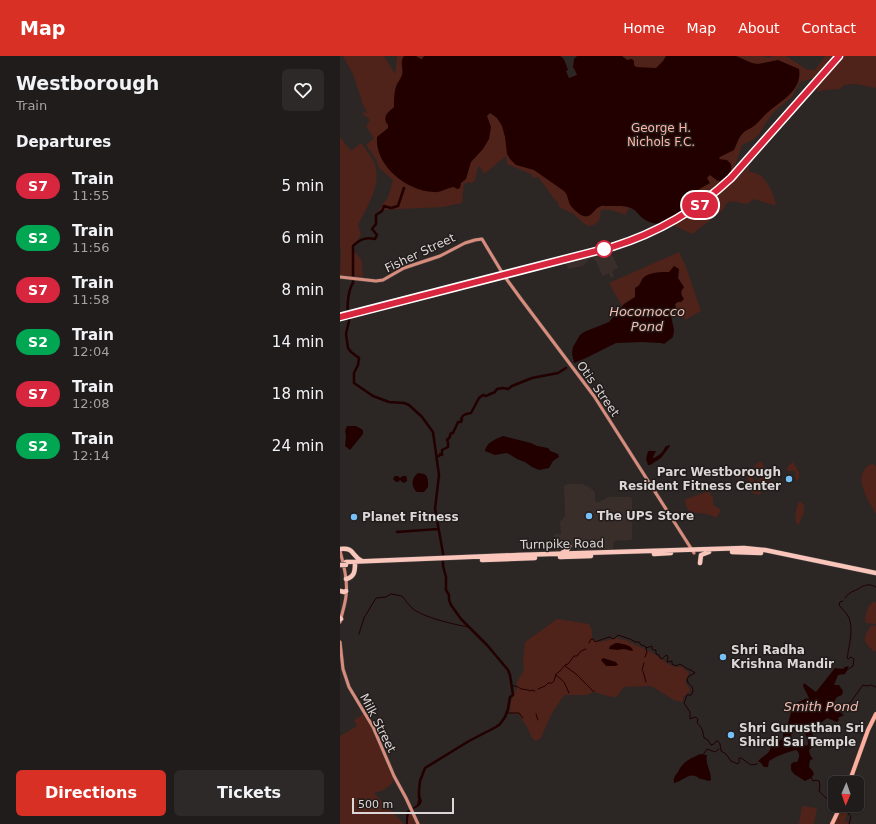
<!DOCTYPE html>
<html lang="en">
<head>
<meta charset="utf-8">
<style>
  body { margin:0; font-family:"DejaVu Sans",sans-serif; background:#2d2929; color:#f1f3f6; height:100vh; display:flex; flex-direction:column; font-size:15px; white-space:nowrap }
  * { box-sizing:border-box; margin:0 }
  p { font-size:13px; color:#a2a1a3 }
  .icon { flex:none; width:22px; height:22px; fill:none; stroke:currentColor; stroke-width:2; stroke-linecap:round; stroke-linejoin:round }
  .map { position:relative; flex:1; overflow:hidden }
  .details { display:flex; flex-direction:column; background:#211c1c; width:340px }
  .details>* { flex:none }
  .badge { padding:0 8px; border-radius:13px; font-size:14px; line-height:26px }
  .needle { width:26px; rotate:182deg }
  .controls { position:absolute; left:488px; top:720px; display:grid; gap:8px }
  .controls a { display:grid; place-items:center; width:36px; height:36px; border-radius:6px; background:#211c1c; box-shadow:0 1px 3px #0004,0 0 0 1px #3e3a3b; font-size:20px }
  .scale { position:absolute; left:12px; bottom:10px; width:102px; box-sizing:border-box; padding-left:4px; border:2px solid #dbd7d6; border-top:0; font-size:11px; line-height:14px; white-space:nowrap; color:#dbd7d6; -webkit-text-stroke:3px #221c1b; paint-order:stroke }
  .map>.badge { position:absolute; translate:-50% -50%; box-shadow:0 0 0 2px #fff }
  h2 { padding:0 16px; font-size:15px; line-height:36px }
  .round { display:grid; place-items:center; flex:none; width:42px; height:42px; border-radius:6px; background:#2d2929 }
  .summary { display:flex; align-items:center; justify-content:space-between; height:68px; padding:0 16px }
  h1 { font-size:19px; font-weight:700; line-height:30px }
  .button { display:flex; gap:8px; margin-top:auto; padding:8px 16px }
  .button a { flex:1; height:46px; border-radius:6px; background:#d93025; color:#fff; font-size:16px; font-weight:700; line-height:46px; text-align:center }
  .button a+a { background:#2d2929; color:#f1f3f6 }
  ul { padding:0; list-style:none }
  li { display:flex; align-items:center; gap:12px; height:52px; padding:0 16px }
  li div { flex:1 }
  li b { display:block; font-size:15px }
  li em { font-style:normal }
  li .badge { min-width:44px; font-weight:700; text-align:center }
  header { display:flex; align-items:center; gap:24px; box-sizing:border-box; height:56px; padding:0 20px; background:#d93025; color:#fff }
  header strong { font-size:19px }
  nav { display:flex; gap:22px; margin-inline-start:auto; font-size:14px }
  main { display:flex; flex:1; min-height:0 }
  .map>svg:first-child { display:block }
  .built { fill:#3a2e2b }
  .green { fill:#4f231a }
  .water { fill:#200; fill-rule:evenodd }
  .lines { fill:none; stroke-linecap:round; stroke-linejoin:round }
  .stream { stroke:#200; stroke-width:1 }
  .river { stroke:#200; stroke-width:2.5 }
  .secondary-casing { stroke:#484241; stroke-width:4 }
  .primary-casing { stroke:#484241; stroke-width:5 }
  .trunk-casing { stroke:#484241; stroke-width:5.5 }
  .secondary { stroke:#d88c7c; stroke-width:3 }
  .primary { stroke:#fdae9d; stroke-width:4 }
  .trunk { stroke:#fac6bb; stroke-width:4.5 }
  .rail-casing { stroke:#938e8d; stroke-width:2.5 }
  .rail { stroke:#221c1b; stroke-width:1; stroke-dasharray:3; stroke-linecap:butt }
  .secondary-bridge-casing { stroke:#484241; stroke-width:4; stroke-linecap:butt }
  .trunk-bridge-casing { stroke:#484241; stroke-width:5.5; stroke-linecap:butt }
  .secondary-bridge { stroke:#d88c7c; stroke-width:3 }
  .trunk-bridge { stroke:#fac6bb; stroke-width:4.5 }
  .line-casing { stroke:#fff; stroke-width:9 }
  .line { stroke:#d7263d; stroke-width:6 }
  .stop-dot { fill:#fff; stroke:#d7263d; stroke-width:2 }
  .poi-dot { fill:#76c0f7; stroke:#221c1b; stroke-width:1.5 }
  .labels { text-anchor:middle; dominant-baseline:central; stroke-width:3; stroke-linejoin:round; paint-order:stroke }
  .park-label { font-size:12px; fill:#ffb4a5; stroke:#221c1b }
  .street-label { font-size:12px; fill:#dbd7d6; stroke:#221c1b }
  .poi-label { font-size:12px; font-weight:bold; fill:#dbd7d6; stroke:#221c1b; text-anchor:start }
  .water-label { font-size:13px; font-style:italic; fill:#f4bcaf; stroke:#221c1b }
</style>
</head>
<body>
<header>
<strong>Map</strong>
<nav><a>Home</a><a>Map</a><a>About</a><a>Contact</a></nav>
</header>
<main>
<section class="details">
<div class="summary"><div><h1>Westborough</h1><p>Train</p></div><a class="round"><svg class="icon" aria-label="heart" viewBox="0 0 24 24"><path d="M12 20l-8-8c-3-5 5-10 8-4 3-6 11-1 8 4z"/></svg></a></div>
<h2>Departures</h2>
<ul>
<li><span class="badge" style="background:#d7263d;color:#fff">S7</span><div><b>Train</b><p>11:55</p></div><em>5 min</em></li>
<li><span class="badge" style="background:#00a651;color:#fff">S2</span><div><b>Train</b><p>11:56</p></div><em>6 min</em></li>
<li><span class="badge" style="background:#d7263d;color:#fff">S7</span><div><b>Train</b><p>11:58</p></div><em>8 min</em></li>
<li><span class="badge" style="background:#00a651;color:#fff">S2</span><div><b>Train</b><p>12:04</p></div><em>14 min</em></li>
<li><span class="badge" style="background:#d7263d;color:#fff">S7</span><div><b>Train</b><p>12:08</p></div><em>18 min</em></li>
<li><span class="badge" style="background:#00a651;color:#fff">S2</span><div><b>Train</b><p>12:14</p></div><em>24 min</em></li>
</ul>
<div class="button"><a>Directions</a><a>Tickets</a></div>
</section>
<div class="map">
<svg width="536" height="768" viewBox="0 0 536 768">
  <rect width="100%" height="100%" fill="#2c2625"/>
  <path class="built" d="M268 188 270 195 278 211V212L272 215 274 220 271 222 269 217 263 220 262 219 256 205H255L253 202 249 203 243 210 228 213 226 206H224L221 201Z
    M228 428H242L247 430 253 434 255 437V445L259 446 269 441H291L292 444V483L290 484 274 485 273 493 239 494 226 491 224 492 222 495H215L214 478H221L220 466 225 460 224 431 225 429Z"/>
  <path class="green" d="M3 0H44L55 18 57 0H220C225 2 226 9 228 14L226 15 229 22 237 19 234 12 233 13C232 8 234 3 237 0H421L430 2 432 0H446L466 13 475 14 485 0H536V32L515 28 505 29 499 33 484 34 478 36 474 22 460 26 452 41 438 52 429 62 419 78 414 83 402 89 393 116 398 121 409 110V116C411 116 413 116 415 117 427 120 433 138 436 148L433 149 414 143 407 148 390 145 386 148 383 154 352 178 315 161 289 152 285 159C277 155 270 153 261 154L259 165 254 169 249 170 243 167 234 158 229 156 219 151 218 146 215 144 198 121 193 122 191 118 167 108 166 100 144 118 140 110 138 111 135 125 131 127 130 126 124 128 122 147 103 151 39 154C41 150 44 147 47 143 50 138 51 130 53 124L39 112 36 103 26 89 34 82 26 71 30 64 22 57 25 56 28 58 24 51 13 18Z
    M0 81 11 95 21 87C25 93 31 99 34 106 43 128 27 150 18 169L21 179 14 188 13 191H11L22 205 23 221 0 219 1 193H0Z
    M339 196 345 208 361 255 345 264 344 261C340 259 338 256 336 252V251L335 249C346 238 337 226 339 214L329 216 300 230 295 235V241L290 244 282 250 269 227Z
    M421 405 427 417V418L415 421C415 413 412 409 421 405Z
    M453 406 460 418 458 419 460 421 458 422V424H456L455 415H447L448 410Z
    M532 408 536 410V458C528 444 510 417 532 408Z
    M408 414C409 419 411 420 413 423 416 428 415 432 421 434V437L419 439 413 437 410 434V426L406 419V416Z
    M427 419 428 420 432 431C422 434 421 431 416 425Z
    M366 436H369L373 442V448L374 450 380 453V456L377 461C373 461 371 459 367 458 357 456 346 459 345 445L346 443Z
    M459 446H462V448L464 449V456L459 468H457C454 463 456 450 459 446Z
    M533 546H536V568L526 567 525 563 528 551Z
    M217 563 249 568 252 574V582L257 586 265 585 276 582 285 584 313 597 328 608 334 611H342L349 617 345 626 350 633V635L343 641V645L341 646 334 644 311 630 284 631 277 640 275 641H272L253 636 247 639H224L211 659 201 682 198 684H194C191 680 189 676 187 671 185 667 182 665 180 659L170 657 171 646 177 632V626L184 614 183 606 185 586Z
    M532 569 536 570V594L535 596C522 586 522 581 532 569Z
    M24 658 32 673 54 725 44 734 34 737 64 768H0V680L17 670 14 664Z
    M502 749H509L510 750 505 765 510 768H492Z
    M462 750 477 752 474 768H459Z
    M72 753 78 768H67L68 756Z"/>
  <path class="water" d="M64 0H76L81 3H82L84 0H220C225 2 226 9 228 14L226 15 229 22 237 19 234 12 233 13V11L234 3 237 0H282L287 4 292 3 294 5V9L296 11 316 12 323 5 326 0H396L412 7 418 8 438 4 459 13C463 36 438 46 425 59 421 63 418 67 414 70 410 73 406 74 403 77 398 82 397 88 394 94L380 101 379 103 387 104 391 108C392 114 390 125 382 125 377 126 373 121 370 119L367 122 370 127 356 135 353 149C347 155 332 165 325 167 318 169 309 167 304 163 299 160 297 155 293 153 286 149 276 150 268 150 265 150 262 149 259 151 253 154 251 164 241 159 237 156 230 151 229 146 227 141 228 139 224 135L194 114 176 109 170 103 167 98 165 81 162 70 157 62 150 57 147 60 151 71 149 83 143 93 131 106 126 123 121 127 120 132 117 133 114 131C106 132 101 137 93 136 66 134 35 110 37 81L48 72C48 66 49 72 46 66 43 59 50 55 54 51 54 43 54 35 57 28 59 25 61 22 62 19 64 12 59 7 64 0Z
    M334 210 339 213 338 222 344 231C340 236 341 238 344 243L341 246H338L335 248 336 252C328 257 333 266 334 274 334 276 333 279 333 281L324 288 321 287 302 286 276 287 246 302 234 307 232 297 233 291 240 279 244 276 269 266 284 248 295 241V232C301 229 300 226 303 222 309 216 321 216 329 216Z
    M7 370H16L23 374V378L10 394 5 390 6 380 5 375Z
    M163 380 191 387 197 390 208 392 209 393 210 395 218 398 219 401 213 405 209 412 199 414 192 411 185 406 177 403 169 398 166 397 155 399 145 395C146 387 155 383 163 380Z
    M329 389 330 390 321 402 310 409H308L306 403 308 395H316L313 401 314 402C319 399 323 397 325 391Z
    M78 417 84 418C89 421 88 426 88 431L84 436H77C71 431 71 422 78 417Z
    M55 420H58L60 422 63 420H66L67 422V425L64 427 62 426 60 424 58 426H56L53 423Z
    M276 587C281 587 291 589 293 594L292 595 284 593 277 594 269 593 270 590Z
    M263 602 276 606 278 609 275 610H266L261 604Z
    M509 610 505 618 498 619 494 629H499L503 635 502 639 497 641 494 646 497 651 495 653 504 659 498 662 499 664 497 666 487 662 481 667 470 668C471 677 478 687 469 694L470 699 473 703 470 704 469 711 472 714 474 718 471 722 465 725 454 718 451 714V708L454 706H457C459 702 461 697 456 694 448 696 436 700 429 705L428 711H424L420 706H418C422 699 431 699 431 689L434 686 441 684 443 681V673L448 668 452 652 454 648 461 645 467 642 468 643 469 642 463 630 464 627 476 636 495 612 503 613 505 611ZM453 675 461 676 465 675C465 680 469 684 468 689L466 690 460 685H453L451 679Z
    M360 698 367 699C365 709 371 713 371 724L369 725 362 723H360C350 714 344 725 334 727 333 722 335 720 338 716 343 705 350 703 360 698Z
    M79 739H80L81 743 82 744C81 753 72 751 69 758 68 761 68 765 68 768H66V762L67 755 77 749Z"/>
  <g class="lines">
    <path class="stream" d="M505 542C507 540 508 538 510 537 512 535 515 535 518 533 524 529 529 527 536 531
      M503 545 500 546 499 549C502 553 507 557 509 562 513 571 510 587 508 596V598L507 602 508 603 511 601 514 603 513 610 506 615
      M19 578 24 562 36 542 46 541 51 538 62 540C65 544 68 548 72 552 82 561 115 569 129 571
      M249 587 251 583H253L255 586 269 581 274 583 278 579 290 583 295 586H299L301 589 305 590 306 592 312 590V593L313 594H316V598L319 599 320 602 322 603 325 600 327 599 328 601 327 606H328L332 605V608L337 610 339 608C342 609 343 610 346 612 349 614 352 614 355 617L349 620 347 623 348 627C352 630 355 634 351 639H347L344 647 350 656V663L355 661 358 663 357 667C362 671 363 675 364 682L368 684 371 689 374 688 376 685H378L380 688 381 695 386 698 391 705 398 708 399 706V702H401L411 709 417 708
      M305 601 307 596 306 592
      M225 610 236 618 252 634
      M302 614 304 607
      M303 615 306 626
      M216 619 223 625
      M224 626 229 637
      M172 630C177 629 178 632 182 633 185 634 187 633 190 635L192 634 195 635
      M198 633 205 630 208 627H212L214 625 216 618 220 615 225 609 228 608 234 600H237L241 595 246 593
      M253 635H254
      M166 657H179L183 662
      M501 657 505 653 504 650 505 648 510 647 523 629 527 630 531 629 536 631
      M196 658 198 664
      M363 699 367 693 375 696 379 693
      M471 720 472 723V724L473 725 476 724 479 725 480 729 479 735 486 742 491 744 495 739
      M506 749C505 754 508 757 511 761L509 768"/>
    <path class="river" d="M8 257C7 250 8 234 13 227V190C20 183 26 181 35 183L37 179 32 173 36 168V159L42 155 44 150 51 152 58 150 64 132
      M9 260V265L6 278 8 292 11 296 19 302 18 309 14 317V327L33 340 49 346 64 347 69 349 82 361 93 376 99 419 95 453 103 497V510L106 521V534L109 539V544L111 549 121 563 147 589 168 614 170 619 173 639 170 641 168 653 165 661 160 668 156 671 129 685 85 712 80 725 79 734V742
      M97 401 99 400 100 398 102 399V394L108 391V386L107 384 110 381V379L111 377H113L118 366H121L122 364 121 363C123 358 126 358 131 357L139 342 143 339 146 340 148 339 155 336 157 333 163 332 168 333 172 330 192 322 218 317 226 312
      M57 476 98 473"/>
    <defs>
      <path id="secondary" d="M0 221 36 225 43 224 64 212 100 200 125 187 135 184 142 183 163 218
        M165 221 181 243 254 340 354 497
        M0 495C4 510 8 526 6 540 5 549 2 557 0 566
        M0 586 3 613 9 631 33 671 54 720 66 742 78 768"/>
      <path id="primary" d="M509 727 528 674 536 658
        M492 768 501 749"/>
      <path id="trunk" d="M0 493C15 491 11 500 22 505
        M392 496 421 497
        M222 497 227 494 229 490
        M314 498 331 497
        M220 501 251 500
        M142 504 195 502
        M6 506 178 499 404 492 425 494 536 517
        M360 507 361 499 369 496
        M6 523C14 521 15 516 15 508
        M0 535 4 536 6 535
        M0 562 1 563"/>
    </defs>
    <use href="#secondary" class="secondary-casing"/>
    <use href="#primary" class="primary-casing"/>
    <use href="#trunk" class="trunk-casing"/>
    <use href="#secondary" class="secondary"/>
    <use href="#primary" class="primary"/>
    <use href="#trunk" class="trunk"/>
    <defs>
      <path id="rail" d="M0 262 273 192C317 178 358 155 391 123L500 0"/>
    </defs>
    <use href="#rail" class="rail-casing"/>
    <use href="#rail" class="rail"/>
    <defs>
      <path id="secondary-bridge" d="M163 218 165 221"/>
      <path id="trunk-bridge" d="M0 509H6"/>
    </defs>
    <use href="#secondary-bridge" class="secondary-bridge-casing"/>
    <use href="#trunk-bridge" class="trunk-bridge-casing"/>
    <use href="#secondary-bridge" class="secondary-bridge"/>
    <use href="#trunk-bridge" class="trunk-bridge"/>
  </g>
  <g class="lines">
    <defs>
      <path id="line" d="M0 261 272 191C317 177 357 154 391 122L499 0"/>
    </defs>
    <use href="#line" class="line-casing"/>
    <use href="#line" class="line"/>
  </g>
  <circle class="stop-dot" cx="264" cy="193" r="8"/>
  <g class="poi-dot">
    <circle cx="449" cy="423" r="4"/>
    <circle cx="249" cy="460" r="4"/>
    <circle cx="14" cy="461" r="4"/>
    <circle cx="383" cy="601" r="4"/>
    <circle cx="391" cy="679" r="4"/>
  </g>
  <g class="labels">
    <g class="park-label">
      <text x="321" y="72">George H.<tspan x="321" dy="14">Nichols F.C.</tspan></text>
    </g>
    <g class="street-label">
      <text transform="translate(80 197) rotate(-25)">Fisher Street</text>
      <text transform="translate(258 333) rotate(55)">Otis Street</text>
      <text transform="translate(222 488) rotate(-1)">Turnpike Road</text>
      <text transform="translate(38 667) rotate(63)">Milk Street</text>
    </g>
    <g class="poi-label">
      <text x="441" y="416" text-anchor="end">Parc Westborough<tspan x="441" dy="14">Resident Fitness Center</tspan></text>
      <text x="257" y="460">The UPS Store</text>
      <text x="22" y="461">Planet Fitness</text>
      <text x="391" y="594">Shri Radha<tspan x="391" dy="14">Krishna Mandir</tspan></text>
      <text x="399" y="672">Shri Gurusthan Sri<tspan x="399" dy="14">Shirdi Sai Temple</tspan></text>
    </g>
    <g class="water-label">
      <text x="307" y="255">Hocomocco<tspan x="307" dy="15">Pond</tspan></text>
      <text x="481" y="650">Smith Pond</text>
    </g>
  </g>
</svg>
<div class="controls">
<a><svg class="needle" viewBox="-14 -14 28 28"><path d="M0-13l5 13h-10z" fill="#e53935"/><path d="M0 13l5-13h-10z" fill="#a2a1a3"/></svg></a>
</div>
<div class="scale">500 m</div>
<b class="badge" style="left:360px;top:149px;background:#d7263d;color:#fff">S7</b>
</div>
</main>
</body>
</html>
